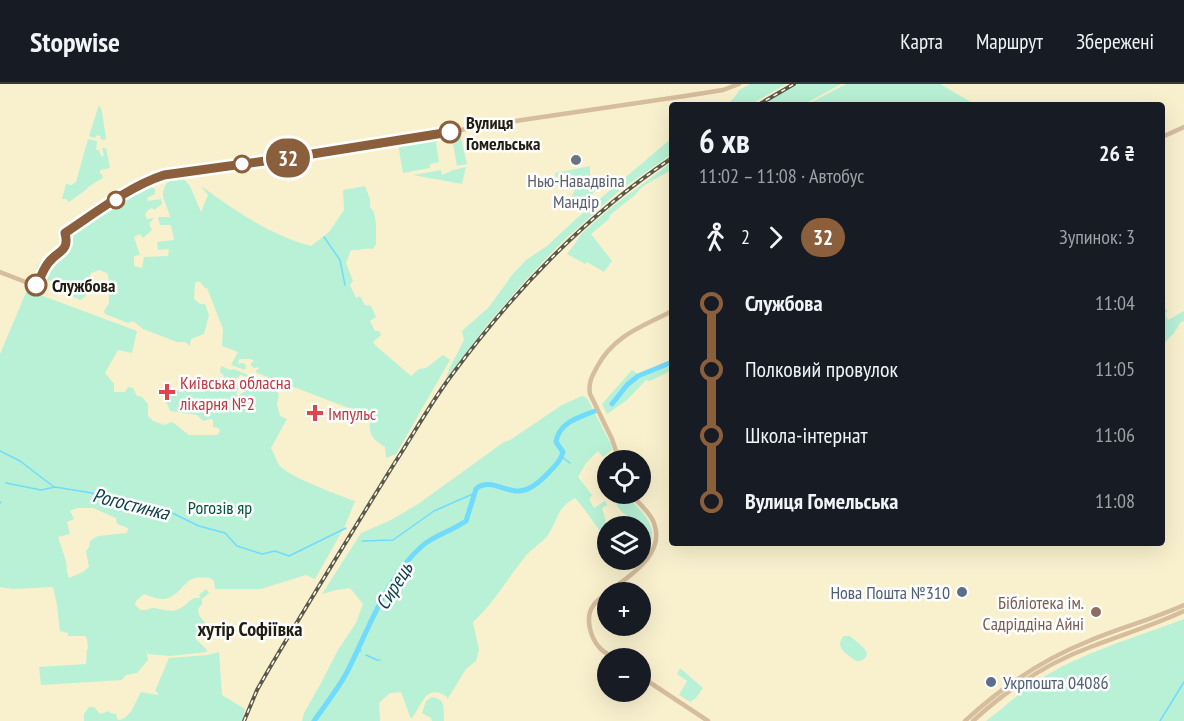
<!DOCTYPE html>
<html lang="uk">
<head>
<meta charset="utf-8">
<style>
  body { margin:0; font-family:"PT Sans Narrow",sans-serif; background:#20242c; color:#f1f3f6; height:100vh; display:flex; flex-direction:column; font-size:22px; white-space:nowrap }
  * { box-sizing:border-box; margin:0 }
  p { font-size:20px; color:#9ea1a6 }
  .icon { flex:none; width:33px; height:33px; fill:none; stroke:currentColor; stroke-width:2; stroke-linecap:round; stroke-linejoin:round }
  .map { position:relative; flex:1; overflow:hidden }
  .drawer { position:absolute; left:669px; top:18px; width:496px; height:444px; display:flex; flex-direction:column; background:#171b24; border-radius:6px; box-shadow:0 6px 24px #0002 }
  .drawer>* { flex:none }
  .badge { padding:0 12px; border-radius:20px; font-size:21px; line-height:39px }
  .tools { position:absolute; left:597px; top:366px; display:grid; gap:12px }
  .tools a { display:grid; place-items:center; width:54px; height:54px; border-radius:50%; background:#171b24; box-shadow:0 6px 24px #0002; font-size:30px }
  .map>.badge { position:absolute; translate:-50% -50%; box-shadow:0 0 0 3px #fff }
  .legs { display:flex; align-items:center; gap:9px; height:66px; padding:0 30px; font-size:20px }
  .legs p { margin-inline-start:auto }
  .summary { display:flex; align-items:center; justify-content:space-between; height:102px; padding:0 30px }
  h1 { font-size:33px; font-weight:700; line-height:45px }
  ul { padding:0 30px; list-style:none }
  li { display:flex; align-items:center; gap:21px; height:66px; font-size:22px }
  li i { display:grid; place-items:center; width:9px; height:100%; margin:0 8px; background:currentColor }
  li i::after { content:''; width:15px; height:15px; margin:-8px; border:4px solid; border-radius:50%; background:#171b24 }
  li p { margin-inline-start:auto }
  li:first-child i { background:linear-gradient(#0000 50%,currentColor 0) }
  li:last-child i { background:linear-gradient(currentColor 50%,#0000 0) }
  header { display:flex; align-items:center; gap:36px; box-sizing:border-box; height:84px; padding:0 30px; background:#171b24; border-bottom:2px solid #363941 }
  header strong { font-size:28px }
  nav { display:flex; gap:33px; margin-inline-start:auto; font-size:21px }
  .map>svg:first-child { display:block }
  .green { fill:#b8f1d5; fill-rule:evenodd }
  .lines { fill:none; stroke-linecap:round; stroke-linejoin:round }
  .stream { stroke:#71dbfe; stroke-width:1.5 }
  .river { stroke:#71dbfe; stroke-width:5 }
  .major { stroke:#d5bd9d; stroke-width:4.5 }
  .rail-casing { stroke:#5d5947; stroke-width:4 }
  .rail { stroke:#fefefe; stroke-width:1.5; stroke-dasharray:4.5; stroke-linecap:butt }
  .line-1-casing { stroke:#fff; stroke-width:14 }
  .line-1 { stroke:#8b5e3c; stroke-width:9 }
  .stop-1-dot { fill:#fff; stroke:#8b5e3c; stroke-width:3 }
  .worship-dot { fill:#6b7280; stroke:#fefefe; stroke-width:2 }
  .health-dot { fill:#e0444e; stroke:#fefefe; stroke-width:2 }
  .service-dot { fill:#5c6f8a; stroke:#fefefe; stroke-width:2 }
  .education-dot { fill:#8d6e63; stroke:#fefefe; stroke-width:2 }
  .labels { text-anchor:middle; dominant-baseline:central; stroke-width:5; stroke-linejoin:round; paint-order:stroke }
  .stop-label { font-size:18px; font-weight:bold; fill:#201d11; stroke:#fefefe; text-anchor:start }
  .worship-label { font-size:18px; fill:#5b616d; stroke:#fefefe }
  .health-label { font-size:18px; fill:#be3a42; stroke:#fefefe; text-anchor:start }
  .park-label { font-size:18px; fill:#005338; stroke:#fefefe }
  .service-label { font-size:18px; fill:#4e5e75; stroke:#fefefe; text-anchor:end }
  .education-label { font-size:18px; fill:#785e54; stroke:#fefefe; text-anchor:end }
  .water-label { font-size:20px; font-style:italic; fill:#0d3e4c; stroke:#fefefe }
  .neighbourhood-label { font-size:20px; font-weight:bold; fill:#201d11; stroke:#fefefe }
</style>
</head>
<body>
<header>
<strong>Stopwise</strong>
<nav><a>Карта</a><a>Маршрут</a><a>Збережені</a></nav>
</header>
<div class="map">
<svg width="1184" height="637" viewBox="0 0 1184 637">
  <rect width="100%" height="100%" fill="#f9f1ce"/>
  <path class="green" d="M750 0H786L750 21H727L735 13 739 6Z
    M797 0H841L803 21H761Z
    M846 0H940L976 21H806Z
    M99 21 102 27 106 55 104 56 101 55 100 52 97 51 95 54 89 52Z
    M460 50 467 80 457 82 453 60 459 54 453 58 450 54 446 53Z
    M443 53 436 59 439 78 430 80V84L403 89 398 60Z
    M672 54V70L620 106 561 159 523 199 487 241 446 295 449 285 464 256 462 247 489 223 512 191 526 176 547 162 576 135Z
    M88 55 97 57 96 66H99L101 72H104L102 64H106L110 84 100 86V90H102L103 94 88 103 87 105 69 118 66 115H62L66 100 72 101 76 98Z
    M672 78V85C660 94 644 98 635 111L610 131 609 135 591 150 612 177 604 188 587 178 585 180 567 170 576 158 581 150 613 122Z
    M590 82V94L601 95 602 100 581 121 573 119 571 113 574 108 573 102 562 94 556 93 555 89Z
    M466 83 462 100 413 91 441 86 442 91 453 86Z
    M182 93 190 102 201 128 208 111 201 102C236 127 269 151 311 162L329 148 344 126 343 106 365 102 370 115V123L374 128 376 140V160L373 165C365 163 360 167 351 166L346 179 353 197 350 201 356 214 360 212 365 221 371 222 376 233 370 237 375 247H379L381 251 373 258 375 261 411 292 419 285 426 284 443 271 450 276 396 370 386 374 385 363C378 358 371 355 370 345 369 339 372 336 370 329L346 323 257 289 256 286 259 285 258 283 254 284 251 282V279L254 277 250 275H239L238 280 243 279 246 281 245 286 231 281 238 268 222 262 223 245 207 204H205L199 197 195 199 194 215 200 220H205L209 231 204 250 191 255 190 262 185 258H177L143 245 133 237 128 239 105 230 104 227 109 219C108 208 111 199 107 189L99 186 91 189C86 199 92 211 80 216L57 205 52 198 48 196 44 199 36 196C32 178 47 173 58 162L141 105 150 102 155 105V110L147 114 148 117 161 115 162 120 154 126 152 124 148 126 145 131 147 135 154 134 149 140 152 146 143 154 140 150 134 153 140 171 134 172V182L142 184 144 173 168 172 169 165 158 166 157 158 174 156 171 141H160L158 133H170C165 113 157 113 170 94Z
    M27 206 137 247 132 269 118 266 105 289 114 300V308H125L128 303 133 304 137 312 142 313 148 320V332L153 337 165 341 171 338 174 339 189 351H217L220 347 218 344 213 343V336L211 335 203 337 197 331 170 327 166 317 180 305 188 308H203L215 293 222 296 224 292 220 288 221 282 230 286 234 285 255 294 254 296 241 291 235 295 236 297 242 302 243 304 238 305 236 310 238 312 248 305 255 304 258 307 263 302 275 306 279 310 277 320 280 332 287 335 271 364C274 369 276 376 279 381 287 392 340 412 355 417L345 442 315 495 306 491 261 505H215L214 497 210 494C205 493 200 493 195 494 184 496 179 514 163 515 157 515 150 512 144 510L136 517 135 521C139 524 139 526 144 526 147 526 151 524 154 524 162 525 171 529 179 525 188 521 190 512 201 514L199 511 206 505 209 509 202 515V520L198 525 199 531 206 540 205 544 196 552V555L207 566V568L170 572 148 570 146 565 148 576 137 589 126 591 122 596 41 601 39 583 86 580 87 565H88L87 555 85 552H68V549L60 547 57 521 53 503 13 505 0 503V270ZM77 424H93L116 434 117 440 128 444 127 449 98 452 90 457 89 463 86 467 89 483 83 488 69 494 67 488 66 477 58 453 70 450 67 438 74 435 70 427Z
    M1162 215 1166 220 1164 222 1168 228 1165 229 1168 236 1184 227V237L1181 238 1174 249 1163 260Z
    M672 276V286L650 297 646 296 627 316 607 330 602 320 632 286 638 290Z
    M582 312 587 314 611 360 612 366 603 373 598 367 586 379 578 393 592 411 589 415 594 424 605 417 607 421 602 424 606 437H605L607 445V455C595 442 587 427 575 414 557 424 558 435 548 451 542 459 531 465 525 473 506 496 495 518 473 538L479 566 476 577 466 585 447 616V613C425 598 422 623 411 635L401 608 390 609 379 619 380 637H302L304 629 321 599 338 566 356 539 363 520 350 504 336 506 322 510 361 449 391 436 418 420 504 358 510 356 562 321Z
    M620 410H626C638 426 657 436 651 459 649 468 645 474 639 480L637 477 633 479 631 476H640V442H638C630 430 617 431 615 413Z
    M1184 535V637H986C1002 625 1017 611 1034 599 1079 569 1134 554 1184 535Z
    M844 552H850L864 564 867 569C866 575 862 578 856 577 848 571 833 563 844 552Z
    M219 568 222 611 245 625 242 637H84V630L89 623H94L100 630 109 627 110 629 116 630 118 636C131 635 135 618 141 608L158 611V609L155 607 169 574 208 571Z
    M680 584 703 604 696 614 690 618 679 611 687 597 677 590Z
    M432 613C447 615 443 625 444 637H432L431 634 422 629 426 617Z"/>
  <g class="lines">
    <path class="stream" d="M324 153 340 176 345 201
      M0 367 20 377 54 403
      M562 373 570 379
      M6 399 41 406 55 403 92 409 118 420 133 419 166 426 199 442 225 449 237 462 262 470 275 467 289 472 346 444
      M0 419 1 418
      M362 457 393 456 434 427 475 409
      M358 565 361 567
      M366 571 377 576H380
      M1160 637 1184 598"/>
    <path class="river" d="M612 320 627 301 638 292 672 278
      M314 637C325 621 338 605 347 588 369 545 385 495 422 462 434 451 452 447 466 437L476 405C488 394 504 407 518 407 530 407 542 396 550 387 556 381 561 376 563 368L556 358C559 338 578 334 595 327"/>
    <path class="major" d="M1162 53 1184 43
      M0 188 36 202C40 194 43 183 50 176 59 166 69 167 65 149 97 129 128 102 164 91L287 74 522 36 685 12 723 6 739 0
      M619 376 612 355 590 310C588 299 592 292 597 283 614 251 642 243 672 227
      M608 508C628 493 666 471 654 439 650 428 638 418 630 410
      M608 509C603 512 596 516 593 522 585 533 590 553 599 563 603 568 609 571 614 574
      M640 592 708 637
      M965 637C1001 604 1043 575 1089 557 1120 544 1153 535 1184 521
      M973 637C1008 605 1049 578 1093 562 1124 550 1154 541 1184 527"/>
    <defs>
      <path id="rail" d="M758 21 794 0
        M244 637 257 606 269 585C310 516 352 448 394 380 413 351 430 320 451 292 514 207 584 133 672 74"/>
    </defs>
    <use href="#rail" class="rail-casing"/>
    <use href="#rail" class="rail"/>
  </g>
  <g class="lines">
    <defs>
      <path id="line-1" d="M36 201C41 194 43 185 49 178 57 167 70 168 65 149 95 129 130 102 164 91L287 74 450 48"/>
    </defs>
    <use href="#line-1" class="line-1-casing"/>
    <use href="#line-1" class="line-1"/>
  </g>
  <g class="stop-1-dot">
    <circle cx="450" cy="48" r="10"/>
    <circle cx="242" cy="80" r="8"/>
    <circle cx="116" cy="116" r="8"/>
    <circle cx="36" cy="201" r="10"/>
  </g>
  <circle class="worship-dot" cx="576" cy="76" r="6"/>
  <g class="health-dot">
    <path d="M164 299h6v6h6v6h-6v6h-6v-6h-6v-6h6z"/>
    <path d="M312 320h6v6h6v6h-6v6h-6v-6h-6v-6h6z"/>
  </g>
  <g class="service-dot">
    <circle cx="962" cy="508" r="6"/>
    <circle cx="991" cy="598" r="6"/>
  </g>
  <circle class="education-dot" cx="1096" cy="528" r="6"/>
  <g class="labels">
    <g class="stop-label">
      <text x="466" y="38">Вулиця<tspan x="466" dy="21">Гомельська</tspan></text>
      <text x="52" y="201">Службова</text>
    </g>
    <g class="worship-label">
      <text x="576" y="96">Нью-Навадвіпа<tspan x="576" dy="21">Мандір</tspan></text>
    </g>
    <g class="health-label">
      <text x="180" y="298">Київська обласна<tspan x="180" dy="21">лікарня №2</tspan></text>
      <text x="328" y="329">Імпульс</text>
    </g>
    <g class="park-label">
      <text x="220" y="423">Рогозів яр</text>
    </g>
    <g class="service-label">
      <text x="950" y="508">Нова Пошта №310</text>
      <text x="1003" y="598" text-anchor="start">Укрпошта 04086</text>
    </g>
    <g class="education-label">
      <text x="1084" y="518">Бібліотека ім.<tspan x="1084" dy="21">Садріддіна Айні</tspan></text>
    </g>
    <g class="water-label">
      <text transform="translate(131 420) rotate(14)">Рогостинка</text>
      <text transform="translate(394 502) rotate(-58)">Сирець</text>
    </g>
    <g class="neighbourhood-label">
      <text x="250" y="545">хутір Софіївка</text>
    </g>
  </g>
</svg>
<div class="tools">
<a><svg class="icon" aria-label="locate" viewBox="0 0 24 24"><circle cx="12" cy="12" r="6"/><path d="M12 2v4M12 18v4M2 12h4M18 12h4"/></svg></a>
<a><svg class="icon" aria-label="layers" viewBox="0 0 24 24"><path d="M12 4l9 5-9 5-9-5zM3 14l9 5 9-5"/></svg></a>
<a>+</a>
<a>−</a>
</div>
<b class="badge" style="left:288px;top:74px;background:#8b5e3c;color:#fff">32</b>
<section class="drawer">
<div class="summary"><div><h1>6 хв</h1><p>11:02 – 11:08 · Автобус</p></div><b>26 ₴</b></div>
<div class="legs"><svg class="icon" aria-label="walk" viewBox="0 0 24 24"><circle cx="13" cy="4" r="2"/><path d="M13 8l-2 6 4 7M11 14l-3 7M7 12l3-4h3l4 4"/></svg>2<svg class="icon" aria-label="forward" viewBox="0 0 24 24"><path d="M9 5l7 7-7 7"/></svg><b class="badge" style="background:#8b5e3c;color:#fff">32</b><p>Зупинок: 3</p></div>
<ul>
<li><i style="color:#8b5e3c"></i><b>Службова</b><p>11:04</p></li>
<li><i style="color:#8b5e3c"></i><span>Полковий провулок</span><p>11:05</p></li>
<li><i style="color:#8b5e3c"></i><span>Школа-інтернат</span><p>11:06</p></li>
<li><i style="color:#8b5e3c"></i><b>Вулиця Гомельська</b><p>11:08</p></li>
</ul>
</section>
</div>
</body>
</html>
